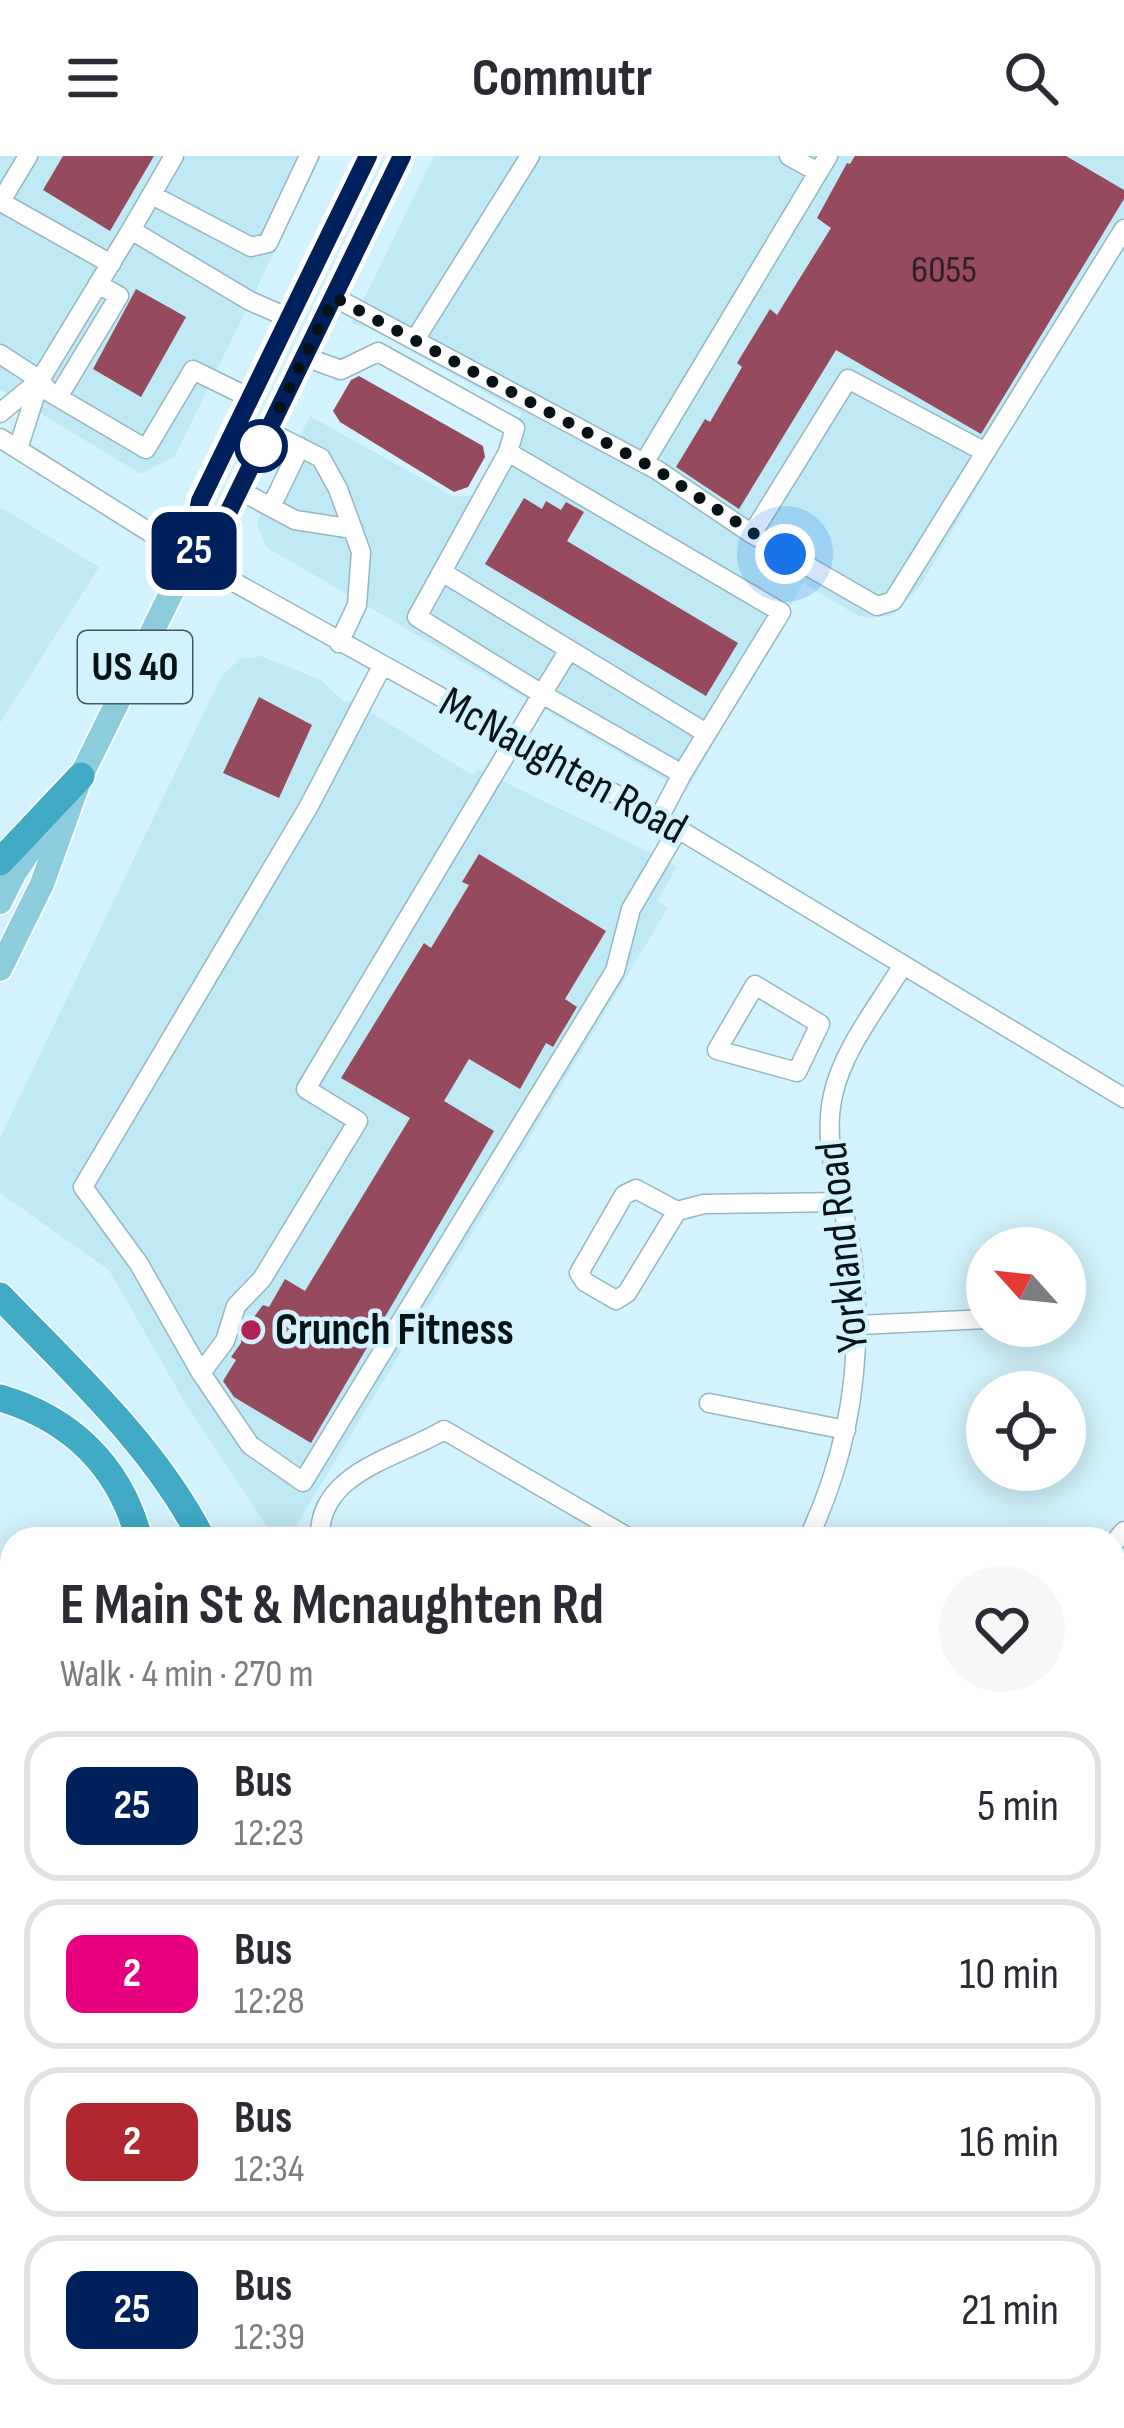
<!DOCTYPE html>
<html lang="en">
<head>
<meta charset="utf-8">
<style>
  body { margin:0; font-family:"Sofia Sans Condensed",sans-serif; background:#f7f7f7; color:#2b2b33; height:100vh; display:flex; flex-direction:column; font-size:45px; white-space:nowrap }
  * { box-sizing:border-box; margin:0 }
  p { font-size:39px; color:#7c7c81 }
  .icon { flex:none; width:66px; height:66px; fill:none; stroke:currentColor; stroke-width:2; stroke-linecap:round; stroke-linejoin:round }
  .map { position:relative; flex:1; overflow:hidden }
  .panel { position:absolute; left:0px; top:1371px; width:1125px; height:903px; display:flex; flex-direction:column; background:#fff; border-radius:36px 36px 0 0; box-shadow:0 6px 30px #0003 }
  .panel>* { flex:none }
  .badge { padding:0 24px; border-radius:18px; font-size:42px; line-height:78px }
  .needle { width:78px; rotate:297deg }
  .tools { position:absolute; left:966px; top:1071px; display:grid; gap:24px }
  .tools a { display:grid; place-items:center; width:120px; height:120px; border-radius:50%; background:#fff; box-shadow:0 6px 30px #0003; font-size:60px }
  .you { position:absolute; width:60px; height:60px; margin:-30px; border:9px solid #fff; border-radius:50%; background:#1a73e8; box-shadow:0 0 0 18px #1a73e833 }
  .map>.badge { position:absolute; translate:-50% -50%; box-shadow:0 0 0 6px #fff }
  .round { display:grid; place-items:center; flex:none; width:126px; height:126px; border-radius:63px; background:#f7f7f7 }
  .headline { display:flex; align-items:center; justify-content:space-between; height:204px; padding:0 60px }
  h1 { font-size:57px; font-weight:700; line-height:90px }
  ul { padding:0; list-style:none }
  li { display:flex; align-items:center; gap:36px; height:150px; margin:0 24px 18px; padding:0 36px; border:6px solid #e1e1e2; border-radius:36px }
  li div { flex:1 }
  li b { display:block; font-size:45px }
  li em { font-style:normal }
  li .badge { min-width:132px; font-weight:700; text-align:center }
  header { display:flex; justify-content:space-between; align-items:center; height:156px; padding:0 60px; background:#fff; font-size:54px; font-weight:700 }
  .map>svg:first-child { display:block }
  .built { fill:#bfe9f5 }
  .green { fill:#99d1e2 }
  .forest { fill:#4bb6d2 }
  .building { fill:#964a5e }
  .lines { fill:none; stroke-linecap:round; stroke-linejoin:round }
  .minor-casing { stroke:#96b6c0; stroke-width:21 }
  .major-casing { stroke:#fff; stroke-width:27 }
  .highway-casing { stroke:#fff; stroke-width:30 }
  .minor { stroke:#fff; stroke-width:18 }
  .major { stroke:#8dccdc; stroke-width:24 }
  .highway { stroke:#41aac5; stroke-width:27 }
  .line-casing { stroke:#fff; stroke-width:27 }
  .line { stroke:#00205b; stroke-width:18 }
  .walk { stroke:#071216; stroke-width:12; stroke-dasharray:0 21.6 }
  .stop-dot { fill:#fff; stroke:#00205b; stroke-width:6 }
  .poi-dot { fill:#b02157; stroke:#d2f3fd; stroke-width:4.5 }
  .labels { text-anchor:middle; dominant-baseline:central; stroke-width:9; stroke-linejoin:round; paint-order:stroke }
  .number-label { font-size:39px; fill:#2b2028 }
  .shield { fill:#d2f3fd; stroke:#44565b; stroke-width:3 }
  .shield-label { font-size:42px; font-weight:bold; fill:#071216 }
  .street-label { font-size:45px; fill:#071216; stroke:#d2f3fd }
  .poi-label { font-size:45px; font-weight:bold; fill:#071216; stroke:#d2f3fd; text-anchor:start }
</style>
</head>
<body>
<header><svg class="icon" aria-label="menu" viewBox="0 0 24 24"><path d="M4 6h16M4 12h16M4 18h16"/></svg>Commutr<svg class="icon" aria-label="search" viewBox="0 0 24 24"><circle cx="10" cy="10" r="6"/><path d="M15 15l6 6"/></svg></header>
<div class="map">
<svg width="1124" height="2272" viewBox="0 0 1124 2272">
  <rect width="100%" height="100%" fill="#d2f3fd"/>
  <path class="built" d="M0 0H321L175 300 141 318 0 233Z
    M434 0H1124V77L921 429 894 459 872 462 858 460 803 427 686 636 266 391 257 367 310 260 454 341 474 339 522 257 369 172 352 167Z
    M0 351 99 411 0 567Z
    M261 500 321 524 345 547 351 544 472 619 478 613 677 710 657 745 668 752 288 1383H275L184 1245 109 1114 0 1037V982L221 521 240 503Z"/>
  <path class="green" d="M0 1950 12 1958V2129L0 2130Z"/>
  <path class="forest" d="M12 2170V2262H377L392 2272H0V2172Z"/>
  <path class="building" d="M63 0H154L110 75 43 34Z
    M855 0H1066L1124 34V43L981 278 836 194 739 353 676 311 705 263 710 266 742 211 737 207 770 153 777 159 831 72 817 62 847 7 850 8Z
    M136 133 186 161 141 241 93 213Z
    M359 220 483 290 485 301 468 331 454 336 340 266 333 255 351 224Z
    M524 342 542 353 546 345 561 354 566 346 584 356 567 385 738 487 706 540 485 408Z
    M259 541 312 569 279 642 223 617Z
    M479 698 606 775 565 843 577 851 553 891 546 887 520 933 469 903 444 945 494 975 311 1287 234 1241 223 1225 236 1204 231 1201 241 1187V1178L263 1149 269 1151 285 1123 305 1135 410 962 341 922 424 787 431 792 469 729 462 726Z"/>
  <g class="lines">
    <defs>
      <path id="minor" d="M789 0 818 16
        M152 39 251 91 268 87 309 0
        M1 46 111 108
        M0 47 28 0
        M131 74 174 0
        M334 141 657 314 752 378 877 450 893 445 1124 73
        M416 182 530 0
        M0 198 40 224 49 236 146 293 193 214 250 242
        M305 201 341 214 378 196 515 272 508 296
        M40 224 131 74 250 145 289 162
        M58 241 119 140 98 128
        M0 257 40 224 18 293
        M268 275 321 302 338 333 361 396 357 449 339 487
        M0 282 189 401 678 673 1124 942
        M644 307 828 0
        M239 334 295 364 353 373
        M271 351 300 291
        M752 378 848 223 985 296
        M442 416 706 577
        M569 494 542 538 417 461 508 296 781 456 682 618 659 662
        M382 510 309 650 83 1031 139 1108 201 1217 250 1289 303 1326 615 815 631 753 678 673
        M755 829 820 868 797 916 717 894Z
        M636 1033 677 1055 627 1137 616 1144 585 1126 579 1117 624 1039Z
        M677 1055 704 1048 841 1046
        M858 1169 987 1163
        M201 1217 225 1185 236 1150 262 1123 358 965 306 933 542 538 682 618
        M709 1247 846 1274
        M320 1383C317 1316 398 1302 444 1274L631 1383
        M808 1383C852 1290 865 1195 851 1094 844 1041 821 994 833 939 843 893 879 849 903 809
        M1113 1388 1124 1375
        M1113 1930 1124 1913
        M1113 1977 1124 1984"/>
      <path id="major" d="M191 399 227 359 402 0
        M0 746 15 716 45 671
        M0 813 42 728 81 620 189 401 199 345 368 0"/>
      <path id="highway" d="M0 706 81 620
        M0 1140C72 1215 154 1289 202 1383
        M0 1242C71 1263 120 1310 139 1383
        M0 1603 12 1600
        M0 1735 12 1743
        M0 1796 12 1805
        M0 1855 12 1864
        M0 1920 12 1929
        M0 2146 12 2145
        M425 2262 442 2272
        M472 2262 486 2272
        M563 2262 577 2272
        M643 2262 657 2272
        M729 2262 743 2272"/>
    </defs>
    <use href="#minor" class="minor-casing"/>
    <use href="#major" class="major-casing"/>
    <use href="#highway" class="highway-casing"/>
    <use href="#minor" class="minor"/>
    <use href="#major" class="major"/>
    <use href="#highway" class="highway"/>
  </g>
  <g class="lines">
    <defs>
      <path id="line" d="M368 0 200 345 189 401 227 359 402 0"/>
    </defs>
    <use href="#line" class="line-casing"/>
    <use href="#line" class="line"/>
    <path class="walk" d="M261 290 334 141 657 314 785 398"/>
  </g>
  <circle class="stop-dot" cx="261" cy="290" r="24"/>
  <circle class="poi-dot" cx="251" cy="1174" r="12"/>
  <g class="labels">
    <g class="number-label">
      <text x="944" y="114">6055</text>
    </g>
    <rect class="shield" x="78" y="475" width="114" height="72" rx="9"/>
    <g class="shield-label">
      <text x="135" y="511">US 40</text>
    </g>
    <g class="street-label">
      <text transform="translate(563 610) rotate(29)">McNaughten Road</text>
      <text transform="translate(843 1091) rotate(-96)">Yorkland Road</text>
    </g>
    <g class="poi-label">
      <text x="275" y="1174">Crunch Fitness</text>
    </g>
  </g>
</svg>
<div class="tools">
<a><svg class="needle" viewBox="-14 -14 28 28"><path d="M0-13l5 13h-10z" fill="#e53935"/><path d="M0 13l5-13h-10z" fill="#7c7c81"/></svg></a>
<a><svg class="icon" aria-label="locate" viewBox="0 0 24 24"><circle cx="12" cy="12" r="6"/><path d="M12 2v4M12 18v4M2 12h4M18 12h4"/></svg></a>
</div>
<div class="you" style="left:785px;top:398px"></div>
<b class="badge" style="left:194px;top:395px;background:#00205b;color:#fff">25</b>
<section class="panel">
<div class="headline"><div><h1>E Main St &amp; Mcnaughten Rd</h1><p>Walk · 4 min · 270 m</p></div><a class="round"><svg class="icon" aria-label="heart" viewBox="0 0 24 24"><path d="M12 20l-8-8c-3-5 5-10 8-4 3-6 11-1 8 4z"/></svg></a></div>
<ul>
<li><span class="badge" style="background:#00205b;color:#fff">25</span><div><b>Bus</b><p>12:23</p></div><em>5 min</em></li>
<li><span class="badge" style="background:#e6007e;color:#fff">2</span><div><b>Bus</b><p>12:28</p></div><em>10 min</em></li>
<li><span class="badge" style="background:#af272f;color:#fff">2</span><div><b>Bus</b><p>12:34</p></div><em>16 min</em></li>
<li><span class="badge" style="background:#00205b;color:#fff">25</span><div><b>Bus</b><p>12:39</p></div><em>21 min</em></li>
</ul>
</section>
</div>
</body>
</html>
